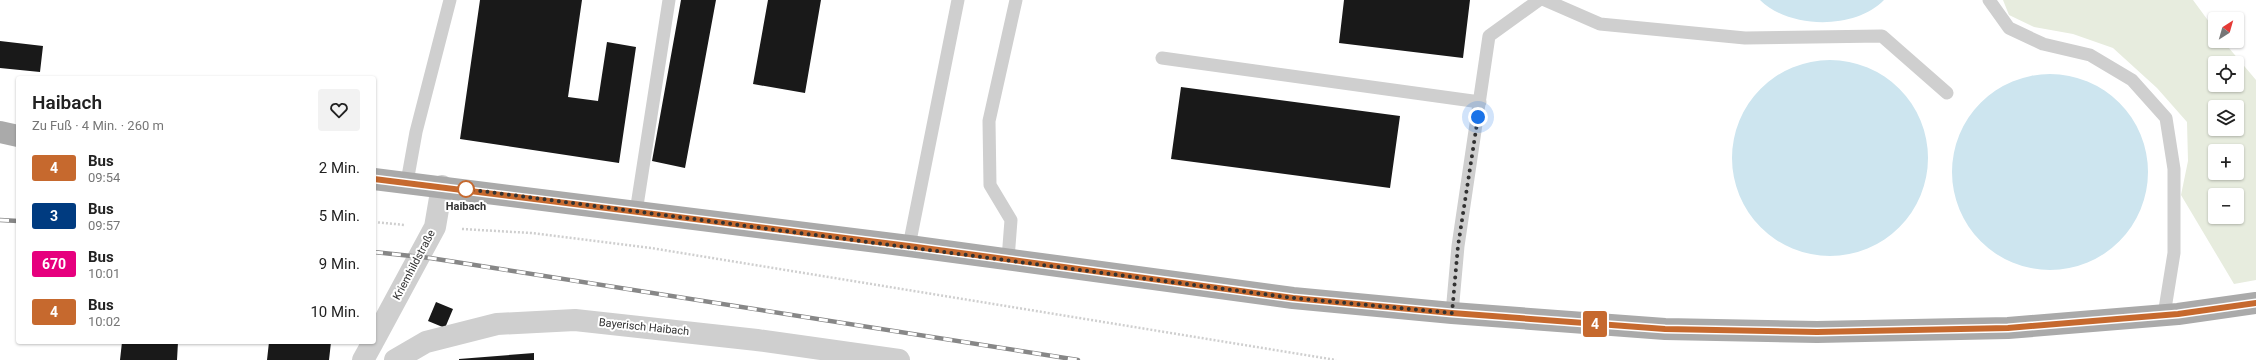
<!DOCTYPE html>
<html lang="de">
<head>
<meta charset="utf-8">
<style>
  body { margin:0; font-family:Roboto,sans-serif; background:#f2f2f2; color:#222; height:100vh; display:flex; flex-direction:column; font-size:15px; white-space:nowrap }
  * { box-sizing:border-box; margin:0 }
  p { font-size:13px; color:#767676 }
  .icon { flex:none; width:22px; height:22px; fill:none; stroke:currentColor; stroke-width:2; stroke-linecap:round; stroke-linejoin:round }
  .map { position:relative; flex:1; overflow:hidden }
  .drawer { position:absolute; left:16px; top:76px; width:360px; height:268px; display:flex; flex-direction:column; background:#fff; border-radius:4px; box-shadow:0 1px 3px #0004 }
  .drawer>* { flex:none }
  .badge { padding:0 8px; border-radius:3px; font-size:14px; line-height:26px }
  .needle { width:26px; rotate:37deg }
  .buttons { position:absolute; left:2208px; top:12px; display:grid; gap:8px }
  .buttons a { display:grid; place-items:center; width:36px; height:36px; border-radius:4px; background:#fff; box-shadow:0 1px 3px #0004; font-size:20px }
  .you { position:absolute; width:20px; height:20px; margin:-10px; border:3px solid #fff; border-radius:50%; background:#1a73e8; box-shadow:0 0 0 6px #1a73e833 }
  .map>.badge { position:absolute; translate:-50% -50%; box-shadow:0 0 0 2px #fff }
  .round { display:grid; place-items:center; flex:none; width:42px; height:42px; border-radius:4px; background:#f2f2f2 }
  .head { display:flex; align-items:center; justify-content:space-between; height:68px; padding:0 16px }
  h1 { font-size:19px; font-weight:600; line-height:30px }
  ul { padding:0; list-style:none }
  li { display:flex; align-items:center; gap:12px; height:48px; padding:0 16px }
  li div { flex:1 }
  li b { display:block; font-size:15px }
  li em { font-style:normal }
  li .badge { min-width:44px; font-weight:700; text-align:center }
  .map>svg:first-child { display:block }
  .green { fill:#e7ecde; fill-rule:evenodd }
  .water { fill:#cde5ef }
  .building { fill:#191919 }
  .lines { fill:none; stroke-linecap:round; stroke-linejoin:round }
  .path { stroke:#cfcfcf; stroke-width:2.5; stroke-dasharray:2 2; stroke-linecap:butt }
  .service { stroke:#cfcfcf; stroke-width:13 }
  .minor { stroke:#cfcfcf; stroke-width:22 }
  .primary { stroke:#aaa; stroke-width:22 }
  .rail-casing { stroke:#878787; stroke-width:4.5 }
  .rail { stroke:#fff; stroke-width:3; stroke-dasharray:9; stroke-linecap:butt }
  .line-casing { stroke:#fff; stroke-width:9 }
  .line { stroke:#c6692e; stroke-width:6 }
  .walk { stroke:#323232; stroke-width:4; stroke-dasharray:0 7.2 }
  .stop-dot { fill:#fff; stroke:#c6692e; stroke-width:2 }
  .labels { text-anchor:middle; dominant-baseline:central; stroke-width:4; stroke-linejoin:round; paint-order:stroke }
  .stop-label { font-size:11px; font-weight:bold; fill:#323232; stroke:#fff }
  .street-label { font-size:11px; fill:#323232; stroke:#fff }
</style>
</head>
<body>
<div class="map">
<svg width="2256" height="360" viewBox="0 0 2256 360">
  <rect width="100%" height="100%" fill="#fff"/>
  <path class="green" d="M2003 0H2193L2215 30V41H2223L2256 80V280L2234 284 2181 195 2188 161 2187 122 2157 88 2113 48 2073 34 2034 27 2009 15ZM2215 63H2237V85H2215ZM2215 107H2237V129H2215ZM2215 151H2237V173H2215ZM2215 195H2237V217H2215Z"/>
  <path class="water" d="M1760 0H1884C1855 30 1789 29 1760 0Z
    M1732 158a98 98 0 1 1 196 0a98 98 0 1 1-196 0Z
    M1952 172a98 98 0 1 1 196 0a98 98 0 1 1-196 0Z"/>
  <path class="building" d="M480 0H582L568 97 598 101 607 42 636 47 619 163 460 139Z
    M681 0H716L685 168 652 161Z
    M768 0H821L805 93 753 84Z
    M1344 0H1470L1463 58 1339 43Z
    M0 41 43 46 40 72 0 68Z
    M1181 87 1400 116 1390 188 1171 159Z
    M436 302 453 309 445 328 428 321Z
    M122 342H178L177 360H120Z
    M269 342H331L329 360H267Z
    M534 353V360H459V359Z"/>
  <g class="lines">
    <path class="path" d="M374 222 405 225
      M462 229 531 233 651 248 1336 360"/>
    <path class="service" d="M1545 0 1600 24 1745 38 1882 36 1947 93
      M1989 0 2009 28 2043 44 2090 55 2132 80 2166 118 2174 169V253L2164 315
      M1162 58 1480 102
      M407 182 416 132 450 0
      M636 212 669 0
      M909 246 958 0
      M1008 259 1011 220 990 185 989 121 1016 0
      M1452 313 1458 246 1489 36 1539 0"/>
    <path class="minor" d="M374 340 435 227 442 186
      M363 360 373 342
      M395 360 426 342 497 324 575 320 757 340 899 360"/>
    <path class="primary" d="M0 132 18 136
      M374 179 909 246 1293 298 1452 313 1665 329 1817 332 2008 328 2178 314 2256 303"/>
    <defs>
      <path id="rail" d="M0 220 18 221
        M374 252 430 258 1078 360"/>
    </defs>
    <use href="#rail" class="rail-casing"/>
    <use href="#rail" class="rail"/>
  </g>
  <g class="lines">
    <defs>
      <path id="line" d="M374 179 909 246 1293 298 1452 313 1665 329 1817 332 2008 328 2178 314 2256 303"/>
    </defs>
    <use href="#line" class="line-casing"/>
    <use href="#line" class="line"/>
    <path class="walk" d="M466 189 1293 298 1452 313 1458 246 1478 117"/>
  </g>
  <circle class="stop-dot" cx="466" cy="189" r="8"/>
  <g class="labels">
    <g class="stop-label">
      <text x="466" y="206">Haibach</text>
    </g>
    <g class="street-label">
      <text transform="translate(414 265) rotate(-62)">Kriemhildstraße</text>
      <text transform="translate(644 327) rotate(6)">Bayerisch Haibach</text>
    </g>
  </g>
</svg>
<div class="buttons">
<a><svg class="needle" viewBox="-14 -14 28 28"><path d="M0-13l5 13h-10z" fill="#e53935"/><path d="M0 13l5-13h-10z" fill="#767676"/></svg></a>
<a><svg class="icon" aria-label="locate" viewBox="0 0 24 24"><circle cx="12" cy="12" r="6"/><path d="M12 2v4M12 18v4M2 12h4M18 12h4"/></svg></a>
<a><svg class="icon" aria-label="layers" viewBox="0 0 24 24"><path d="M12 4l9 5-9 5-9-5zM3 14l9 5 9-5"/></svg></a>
<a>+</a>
<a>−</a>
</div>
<div class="you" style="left:1478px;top:117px"></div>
<b class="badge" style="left:1595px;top:324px;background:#c6692e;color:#fff">4</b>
<section class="drawer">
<div class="head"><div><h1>Haibach</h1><p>Zu Fuß · 4 Min. · 260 m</p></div><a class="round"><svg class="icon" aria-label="heart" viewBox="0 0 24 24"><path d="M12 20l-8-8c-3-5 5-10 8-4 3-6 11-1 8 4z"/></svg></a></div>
<ul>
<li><span class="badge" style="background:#c6692e;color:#fff">4</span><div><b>Bus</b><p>09:54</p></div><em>2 Min.</em></li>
<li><span class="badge" style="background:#003b80;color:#fff">3</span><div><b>Bus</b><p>09:57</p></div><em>5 Min.</em></li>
<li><span class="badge" style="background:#e6007e;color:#fff">670</span><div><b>Bus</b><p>10:01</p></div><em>9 Min.</em></li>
<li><span class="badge" style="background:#c6692e;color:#fff">4</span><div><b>Bus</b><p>10:02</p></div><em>10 Min.</em></li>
</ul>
</section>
</div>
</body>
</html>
